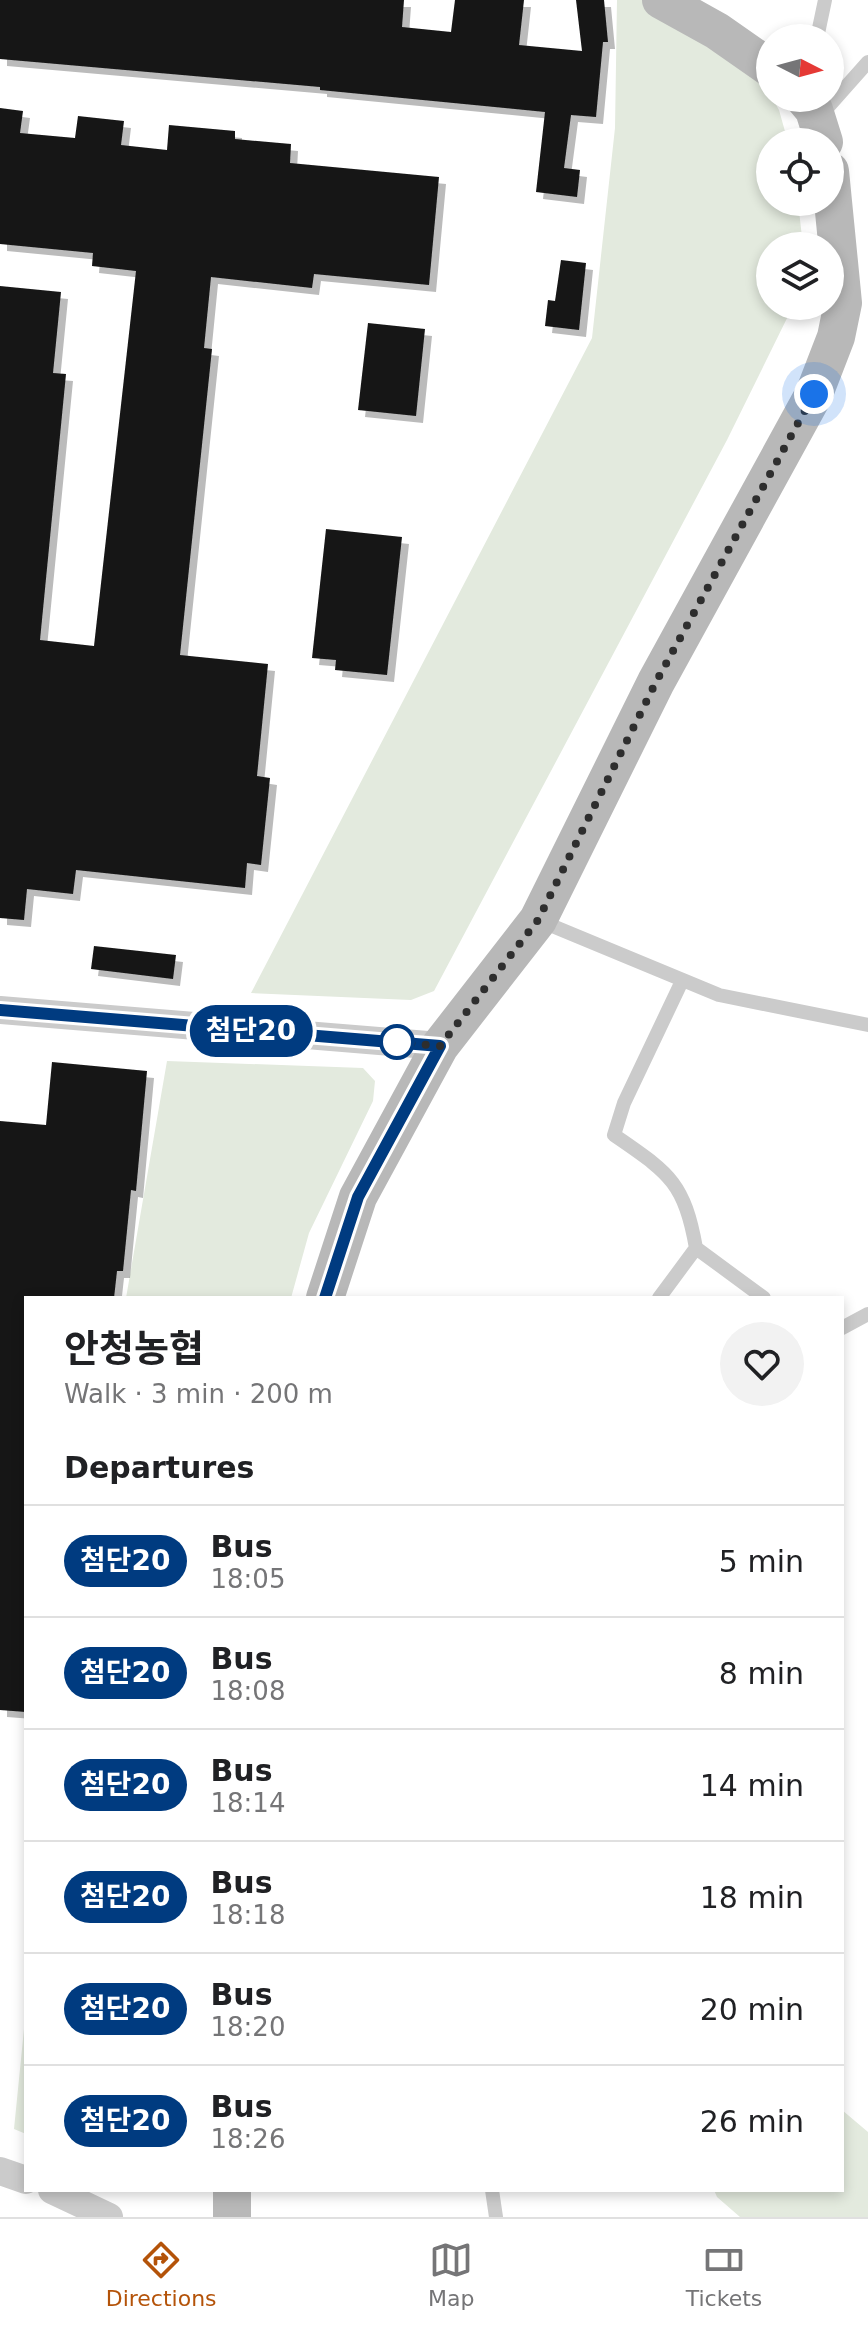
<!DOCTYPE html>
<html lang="en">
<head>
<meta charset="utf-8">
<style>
  body { margin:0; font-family:"DejaVu Sans","Noto Sans KR",sans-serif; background:#f2f2f2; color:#202124; height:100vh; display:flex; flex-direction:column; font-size:30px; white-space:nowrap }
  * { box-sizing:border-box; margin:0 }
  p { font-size:26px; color:#757577 }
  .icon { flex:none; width:44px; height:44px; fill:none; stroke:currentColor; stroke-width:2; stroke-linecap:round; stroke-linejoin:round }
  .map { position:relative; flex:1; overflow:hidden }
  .drawer { position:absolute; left:24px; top:1296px; width:820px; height:896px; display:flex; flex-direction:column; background:#fff; border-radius:0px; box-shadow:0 4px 12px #0003 }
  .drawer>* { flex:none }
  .badge { padding:0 16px; border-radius:26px; font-size:28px; line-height:52px }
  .needle { width:52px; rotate:96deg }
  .controls { position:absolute; left:756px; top:24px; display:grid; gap:16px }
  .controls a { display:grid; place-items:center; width:88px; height:88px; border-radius:50%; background:#fff; box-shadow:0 4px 12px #0003; font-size:40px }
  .you { position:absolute; width:40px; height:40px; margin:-20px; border:6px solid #fff; border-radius:50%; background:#1a73e8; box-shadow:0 0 0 12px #1a73e833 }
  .map>.badge { position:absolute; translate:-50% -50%; box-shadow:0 0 0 4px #fff }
  h2 { padding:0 40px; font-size:30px; line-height:72px }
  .round { display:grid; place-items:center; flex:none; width:84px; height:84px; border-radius:42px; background:#f2f2f2 }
  .headline { display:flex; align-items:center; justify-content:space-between; height:136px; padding:0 40px }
  h1 { font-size:38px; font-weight:700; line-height:60px }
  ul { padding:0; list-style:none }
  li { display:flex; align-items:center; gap:24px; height:112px; padding:0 40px; border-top:2px solid #e0e0e0 }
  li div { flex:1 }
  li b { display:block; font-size:30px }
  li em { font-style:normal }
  li .badge { min-width:88px; font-weight:700; text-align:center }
  .tabs { display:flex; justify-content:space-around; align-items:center; height:112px; border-top:2px solid #e0e0e0; background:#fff; font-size:22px; color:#757577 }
  .tabs a { display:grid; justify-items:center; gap:4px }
  .tabs .selected { color:#b45309 }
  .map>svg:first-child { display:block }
  .green { fill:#e3eade }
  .building { fill:#151515; filter:url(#shadow) }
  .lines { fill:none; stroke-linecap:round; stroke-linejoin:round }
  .service { stroke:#cbcbcb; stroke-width:14 }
  .minor { stroke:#cbcbcb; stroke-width:28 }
  .secondary { stroke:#b8b8b8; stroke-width:38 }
  .line-casing { stroke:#fff; stroke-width:18 }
  .line { stroke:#003b80; stroke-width:12 }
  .walk { stroke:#2e2e2e; stroke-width:8; stroke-dasharray:0 14.4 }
  .stop-dot { fill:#fff; stroke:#003b80; stroke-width:4 }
</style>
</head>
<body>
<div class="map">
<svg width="868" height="2217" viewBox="0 0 868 2217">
  <defs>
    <filter id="shadow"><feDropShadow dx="7" dy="7" stdDeviation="0" flood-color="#0004"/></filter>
  </defs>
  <rect width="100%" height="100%" fill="#fff"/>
  <path class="green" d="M617 0H671L754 66 779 110 788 142H770V202H798L803 246H770V306H793L727 440 434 991 411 1000 251 993 592 338 615 128Z
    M167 1061 363 1068 375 1081 373 1101 309 1233 291 1298H126Z
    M26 2009V2134L14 2129Z
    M842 2110 868 2132V2217H740L717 2197 714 2190H842Z"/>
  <path class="building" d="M0 0H404L402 27 451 32 455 0H524L519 45 582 51 576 0H604L608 42H603L596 117 571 115 564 168 580 170 577 197 536 192 545 112 320 90V87L0 59Z
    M0 108 23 111 20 133 75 138 78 116 124 121 121 145 167 150 169 125 235 131V139L291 144 290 163 439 177 429 285 314 274 312 288 211 277 204 348 212 349 180 655 268 664 257 776 270 778 261 865 247 863 245 888 76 870 73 894 27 889 24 920 0 918V286L61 292 53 373 66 374 40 640 94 646 136 271 92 266 93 253 0 244Z
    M561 260 586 263 579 330 545 326 548 300 555 301Z
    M368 323 425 329 416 416 358 410Z
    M326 529 402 537 387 675 335 670 336 660 312 658Z
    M94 946 176 955 173 979 91 969Z
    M52 1062 147 1071 136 1191 131 1190 123 1271H117L114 1298H26V1712L0 1710V1121L46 1125Z"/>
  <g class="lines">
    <path class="service" d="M817 38 825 0
      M820 116 868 62
      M538 920 719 995 868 1025
      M696 1248 764 1298
      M659 1298 696 1248C684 1180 667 1172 614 1135L624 1103 682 981
      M842 1328 868 1314
      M492 2190 496 2217"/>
    <path class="minor" d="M0 1010 440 1046
      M0 2171 26 2180
      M52 2190 109 2217"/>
    <path class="secondary" d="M661 0 717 31 770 68
      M804 98 814 110 824 142
      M325 1298 358 1197 440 1046 538 920 656 682 814 394 836 337 843 303 830 171
      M232 2217V2190"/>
  </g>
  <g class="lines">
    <defs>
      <path id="line" d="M0 1010 440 1046 358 1197 325 1298"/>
    </defs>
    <use href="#line" class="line-casing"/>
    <use href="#line" class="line"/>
    <path class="walk" d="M397 1042 440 1046 538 920 656 682 814 394"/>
  </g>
  <circle class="stop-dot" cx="397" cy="1042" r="16"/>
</svg>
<div class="controls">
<a><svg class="needle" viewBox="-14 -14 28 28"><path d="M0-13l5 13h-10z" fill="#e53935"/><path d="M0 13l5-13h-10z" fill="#757577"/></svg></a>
<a><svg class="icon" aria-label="locate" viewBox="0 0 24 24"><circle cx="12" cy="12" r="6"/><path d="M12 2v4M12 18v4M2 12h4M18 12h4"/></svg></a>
<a><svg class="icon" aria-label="layers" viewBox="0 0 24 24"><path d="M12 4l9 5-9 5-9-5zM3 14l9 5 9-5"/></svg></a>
</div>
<div class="you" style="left:814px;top:394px"></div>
<b class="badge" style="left:251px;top:1031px;background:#003b80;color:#fff">첨단20</b>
<section class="drawer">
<div class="headline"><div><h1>안청농협</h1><p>Walk · 3 min · 200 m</p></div><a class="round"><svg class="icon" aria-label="heart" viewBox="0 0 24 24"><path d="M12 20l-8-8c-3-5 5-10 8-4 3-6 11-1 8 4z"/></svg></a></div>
<h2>Departures</h2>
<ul>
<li><span class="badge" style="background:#003b80;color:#fff">첨단20</span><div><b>Bus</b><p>18:05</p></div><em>5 min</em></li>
<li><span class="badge" style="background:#003b80;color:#fff">첨단20</span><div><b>Bus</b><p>18:08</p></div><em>8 min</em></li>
<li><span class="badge" style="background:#003b80;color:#fff">첨단20</span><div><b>Bus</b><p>18:14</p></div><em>14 min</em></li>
<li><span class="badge" style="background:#003b80;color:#fff">첨단20</span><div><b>Bus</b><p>18:18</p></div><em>18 min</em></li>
<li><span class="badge" style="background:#003b80;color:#fff">첨단20</span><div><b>Bus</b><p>18:20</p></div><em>20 min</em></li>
<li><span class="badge" style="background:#003b80;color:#fff">첨단20</span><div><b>Bus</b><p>18:26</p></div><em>26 min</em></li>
</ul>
</section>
</div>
<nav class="tabs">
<a class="selected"><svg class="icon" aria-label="directions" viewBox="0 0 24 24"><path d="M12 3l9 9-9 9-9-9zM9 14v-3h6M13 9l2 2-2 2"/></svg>Directions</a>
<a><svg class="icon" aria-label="map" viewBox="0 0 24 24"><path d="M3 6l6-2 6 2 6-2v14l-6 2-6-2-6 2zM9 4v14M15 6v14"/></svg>Map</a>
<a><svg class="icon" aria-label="tickets" viewBox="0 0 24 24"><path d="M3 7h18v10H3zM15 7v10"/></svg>Tickets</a>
</nav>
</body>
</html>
